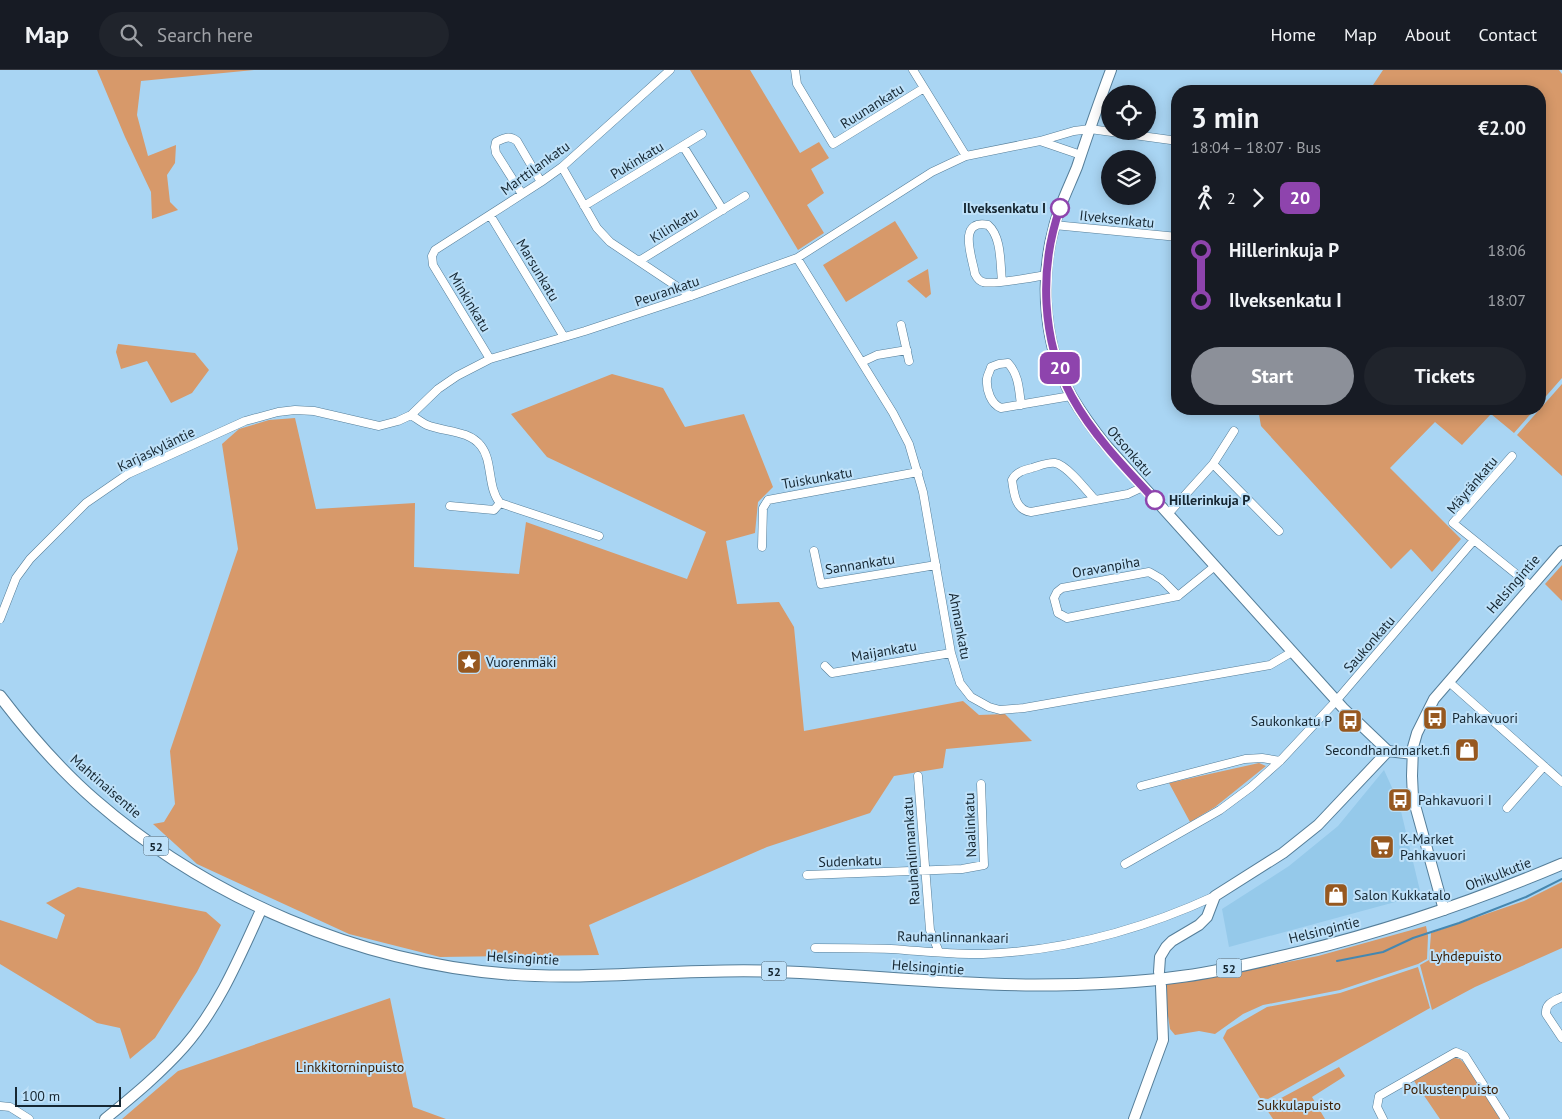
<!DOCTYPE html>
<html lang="en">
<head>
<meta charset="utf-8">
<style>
  body { margin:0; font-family:"PT Sans",sans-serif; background:#20242c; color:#f1f3f6; height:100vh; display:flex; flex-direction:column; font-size:19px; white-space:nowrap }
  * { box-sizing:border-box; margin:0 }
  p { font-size:16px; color:#9ea1a6 }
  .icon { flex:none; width:28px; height:28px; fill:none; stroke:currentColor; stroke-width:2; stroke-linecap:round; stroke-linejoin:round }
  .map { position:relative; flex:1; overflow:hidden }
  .sheet { position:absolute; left:1171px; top:15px; width:375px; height:330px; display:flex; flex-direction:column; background:#171b24; border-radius:20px; box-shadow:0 2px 12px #0003 }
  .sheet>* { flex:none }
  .badge { padding:0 10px; border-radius:8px; font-size:18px; line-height:32px }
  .fabs { position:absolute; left:1101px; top:15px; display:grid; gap:10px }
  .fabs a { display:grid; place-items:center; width:55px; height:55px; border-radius:50%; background:#171b24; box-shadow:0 2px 12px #0003; font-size:25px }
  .scale { position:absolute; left:15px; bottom:12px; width:106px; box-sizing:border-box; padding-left:5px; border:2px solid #162732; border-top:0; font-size:14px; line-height:18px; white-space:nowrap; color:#162732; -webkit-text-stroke:4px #bee1f9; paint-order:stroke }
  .map>.badge { position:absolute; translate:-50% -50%; box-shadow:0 0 0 2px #fff }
  .legs { display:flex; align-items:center; gap:8px; height:55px; padding:0 20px; font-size:16px }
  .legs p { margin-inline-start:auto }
  .summary { display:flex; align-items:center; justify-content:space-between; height:85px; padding:0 20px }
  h1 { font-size:28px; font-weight:700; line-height:38px }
  .cta { display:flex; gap:10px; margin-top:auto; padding:10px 20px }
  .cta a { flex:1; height:58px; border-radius:30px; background:#8c9099; color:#fff; font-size:20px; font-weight:700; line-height:58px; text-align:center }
  .cta a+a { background:#20242c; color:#f1f3f6 }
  ul { padding:0 20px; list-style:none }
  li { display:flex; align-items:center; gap:18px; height:50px; font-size:19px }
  li i { display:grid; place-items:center; width:8px; height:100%; margin:0 6px; background:currentColor }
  li i::after { content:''; width:12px; height:12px; margin:-6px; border:4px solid; border-radius:50%; background:#171b24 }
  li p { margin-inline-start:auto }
  li:first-child i { background:linear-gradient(#0000 50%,currentColor 0) }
  li:last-child i { background:linear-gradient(currentColor 50%,#0000 0) }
  header { display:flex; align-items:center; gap:30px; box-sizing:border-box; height:70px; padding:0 25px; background:#171b24; border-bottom:1px solid #363941 }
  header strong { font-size:24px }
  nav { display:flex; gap:28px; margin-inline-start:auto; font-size:18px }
  .search { width:350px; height:45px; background:#20242c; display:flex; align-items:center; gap:12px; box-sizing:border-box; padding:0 18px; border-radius:28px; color:#9ea1a6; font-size:19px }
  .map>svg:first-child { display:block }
  .built { fill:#95c9ea }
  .green { fill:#d7996a }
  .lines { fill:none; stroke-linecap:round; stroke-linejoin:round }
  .stream { stroke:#4587b0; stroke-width:2 }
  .street-casing { stroke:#557e99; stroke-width:9 }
  .secondary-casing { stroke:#557e99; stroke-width:12 }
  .primary-casing { stroke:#557e99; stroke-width:13 }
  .street { stroke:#fff; stroke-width:8 }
  .secondary { stroke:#fff; stroke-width:10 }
  .primary { stroke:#fff; stroke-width:11 }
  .line-1-casing { stroke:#fff; stroke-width:11 }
  .line-1 { stroke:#8e44ad; stroke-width:8 }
  .stop-1-dot { fill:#fff; stroke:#8e44ad; stroke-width:2.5 }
  .labels { text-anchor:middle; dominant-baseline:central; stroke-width:4; stroke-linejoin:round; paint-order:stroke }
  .shield { fill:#bee1f9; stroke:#485f6e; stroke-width:1 }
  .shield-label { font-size:12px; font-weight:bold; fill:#162732 }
  .street-label { font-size:14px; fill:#162732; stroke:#bee1f9 }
  .stop-label { font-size:14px; font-weight:bold; fill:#162732; stroke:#bee1f9; text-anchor:end }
  .poi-label { font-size:14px; fill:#162732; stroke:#bee1f9; text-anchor:start }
  .park-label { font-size:14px; fill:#3e2107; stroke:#bee1f9 }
</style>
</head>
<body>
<header>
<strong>Map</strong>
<div class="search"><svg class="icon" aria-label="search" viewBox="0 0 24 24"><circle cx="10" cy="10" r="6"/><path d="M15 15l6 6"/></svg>Search here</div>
<nav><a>Home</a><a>Map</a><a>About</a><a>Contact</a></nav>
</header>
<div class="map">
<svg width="1562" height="1049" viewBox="0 0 1562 1049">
  <rect width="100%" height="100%" fill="#a9d5f3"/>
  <path class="built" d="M1384 700 1399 733 1421 825 1229 877 1222 839 1289 796 1338 756Z"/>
  <path class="green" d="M97 0H254L141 11 137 45 148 86 176 75 175 93 167 105 170 132 178 140 152 149 151 122 125 67Z
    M690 0H750L800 83 819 72 829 88 811 99 824 123 807 135 824 163 798 180Z
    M1383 0H1559L1562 4V308L1540 333V21H1337L1373 15Z
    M895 151 918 188 846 232 823 195Z
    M928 199 931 224 926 228 907 211Z
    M118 274 195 283 209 300 192 323 171 333 147 291 121 299 116 282Z
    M612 304 663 318 685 357 744 344 773 417 758 432 755 463 726 471 737 534 779 532 794 557 804 661 963 631 979 645 1005 644 1032 671 946 679 943 698 894 706 870 743 767 777 589 855 599 885 440 887 349 864 197 794 153 754 164 752 175 734 170 681 238 479 222 374 239 359 269 350 295 348 316 439 415 433 414 497 519 504 526 452 687 509 706 462 547 387 511 344Z
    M1562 314V406L1517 365Z
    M1258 339H1535L1514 363 1491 344 1462 375 1435 352 1390 398 1461 469 1432 502 1411 479 1391 499 1261 356Z
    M1562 495V531L1545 514Z
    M1259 693 1266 696 1215 737 1190 752 1169 713Z
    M1562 812V878L1475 917 1432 940 1420 895 1429 890 1431 863 1524 831Z
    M78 817 206 842 221 855 197 902 155 968 130 989 120 958 97 953 0 894V850L57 869 65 845 46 833Z
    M1426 856 1428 866 1427 889 1418 894 1340 920 1263 935 1243 944 1215 964 1199 961 1175 965 1170 959 1163 914 1228 904 1318 886Z
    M1418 897 1430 938 1268 1029 1260 1028 1223 968 1227 960 1267 937 1340 923Z
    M390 928 413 1037 446 1049H122L178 1001Z
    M1455 988 1460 989 1468 997 1500 1049H1440L1412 1008 1450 989Z
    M1339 997 1345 1006 1312 1027 1325 1049H1273L1267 1040 1268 1035Z"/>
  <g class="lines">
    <path class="stream" d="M1337 891 1383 882 1413 868 1459 853 1526 827 1562 809"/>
    <defs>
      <path id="street" d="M795 0 797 14 833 74 924 18
        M913 0 966 86
        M1040 71 1081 85
        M683 76 723 140
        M562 97 597 158 610 172 691 226
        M522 124 496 83 495 77 496 72C504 68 509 65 517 71L541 112
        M584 136 702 64
        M490 145 564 267
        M1054 155 1178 167
        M797 188 893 343 909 374 923 422 951 583 960 613 971 627 989 637 1000 640 1024 638 1270 595 1292 582
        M639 191 745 126
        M1002 211C1000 194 1002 167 988 155 957 149 972 187 975 204 977 208 979 211 983 212 991 215 1035 207 1046 205
        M901 255 909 291
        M490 289 433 195 432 186 435 180 541 112 562 97 670 0
        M862 292 877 285 907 280
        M1021 335C1019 320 1019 305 1008 293L999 294 991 297C990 301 987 306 987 309 986 320 991 334 1001 338L1071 326
        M411 345C416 348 422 353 427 355 444 362 469 360 481 376 493 391 487 417 500 433L599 466
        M1512 386 1453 453 1531 516
        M1213 394 1234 361
        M1095 430C1087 421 1067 395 1055 393 1048 392 1039 396 1032 398 1024 400 1016 402 1012 410 1014 423 1015 440 1031 442L1128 424 1143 417
        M450 436 494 440 500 433
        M1168 444 1213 394 1279 461
        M762 477 763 438 768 430 918 402
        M814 481 821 514 936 495
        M1178 526 1067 548 1058 543 1054 528 1057 522 1062 518 1149 502 1161 509 1178 526 1215 496
        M0 549 16 508 30 489 86 433 128 404 245 351 278 342 295 340 314 341 379 356 398 351 411 345 438 319 457 306 490 289 585 261 691 226 797 188 932 102 966 86 1040 71 1074 61 1090 59 1178 71
        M825 596 832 603 951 583
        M1449 612 1562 712
        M918 706 930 860 939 882
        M1141 716 1245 689 1262 688 1280 691
        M1507 738 1544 696
        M1125 794 1220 740 1251 717 1280 691 1336 631 1474 470
        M807 805 962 799 984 795 981 714
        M815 878C840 878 866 878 891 879 922 881 953 885 983 884 1064 881 1141 860 1215 826
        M1562 927C1554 931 1545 933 1546 944L1562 968
        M0 1036 10 1037 29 1049
        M1383 1049 1377 1037 1379 1026 1456 982 1465 986 1505 1049"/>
      <path id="secondary" d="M1111 0C1099 32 1088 64 1077 97 1069 117 1059 136 1054 157 1039 211 1044 277 1072 327 1082 344 1093 359 1105 374L1343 638 1388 681 1413 684
        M1444 840 1413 728 1412 706 1413 677 1417 663 1434 629 1562 481
        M1159 902 1160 887 1166 877 1172 871 1199 855 1207 847 1215 826 1283 783 1318 755 1388 681
        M105 1049C133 1026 160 1004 184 977 219 937 240 886 262 838
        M1134 1049 1163 970 1161 916"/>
      <path id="primary" d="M0 626C29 664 60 700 96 731 209 829 358 892 507 904 594 911 680 898 767 901 856 904 945 915 1035 915 1084 915 1136 913 1185 906 1224 901 1262 891 1300 882 1390 860 1477 830 1562 794"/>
    </defs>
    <use href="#street" class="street-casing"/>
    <use href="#secondary" class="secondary-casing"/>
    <use href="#primary" class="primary-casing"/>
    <use href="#street" class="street"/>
    <use href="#secondary" class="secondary"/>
    <use href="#primary" class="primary"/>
  </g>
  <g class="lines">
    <defs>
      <path id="line-1" d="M1060 138C1039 198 1041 270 1072 327 1093 365 1125 398 1155 430"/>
    </defs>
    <use href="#line-1" class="line-1-casing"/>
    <use href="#line-1" class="line-1"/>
  </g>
  <defs>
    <symbol id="sight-square" viewBox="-11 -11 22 22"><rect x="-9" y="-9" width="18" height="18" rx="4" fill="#97581f" stroke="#bee1f9"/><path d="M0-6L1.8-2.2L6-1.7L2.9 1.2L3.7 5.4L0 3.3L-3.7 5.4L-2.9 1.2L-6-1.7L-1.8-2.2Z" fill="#fff"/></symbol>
    <symbol id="bus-square" viewBox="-11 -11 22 22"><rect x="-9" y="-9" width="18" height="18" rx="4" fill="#97581f" stroke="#bee1f9"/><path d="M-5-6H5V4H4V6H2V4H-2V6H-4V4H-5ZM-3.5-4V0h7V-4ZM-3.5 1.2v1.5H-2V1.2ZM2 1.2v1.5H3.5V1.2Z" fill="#fff"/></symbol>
    <symbol id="shop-square" viewBox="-11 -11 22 22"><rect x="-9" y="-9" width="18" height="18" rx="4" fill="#97581f" stroke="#bee1f9"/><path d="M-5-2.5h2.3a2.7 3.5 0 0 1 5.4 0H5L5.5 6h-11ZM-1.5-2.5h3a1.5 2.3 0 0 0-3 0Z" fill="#fff"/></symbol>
    <symbol id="supermarket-square" viewBox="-11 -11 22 22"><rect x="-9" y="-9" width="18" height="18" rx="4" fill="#97581f" stroke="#bee1f9"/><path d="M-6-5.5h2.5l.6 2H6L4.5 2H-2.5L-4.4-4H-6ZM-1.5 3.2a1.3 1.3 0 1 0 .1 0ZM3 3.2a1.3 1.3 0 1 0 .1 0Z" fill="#fff"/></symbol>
  </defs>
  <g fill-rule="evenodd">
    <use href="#sight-square" x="455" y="578" width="28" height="28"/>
    <use href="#bus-square" x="1421" y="634" width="28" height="28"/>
    <use href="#bus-square" x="1336" y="637" width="28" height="28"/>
    <use href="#shop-square" x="1453" y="666" width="28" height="28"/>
    <use href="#bus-square" x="1386" y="716" width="28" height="28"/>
    <use href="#supermarket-square" x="1368" y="763" width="28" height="28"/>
    <use href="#shop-square" x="1322" y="811" width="28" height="28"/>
  </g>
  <g class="stop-1-dot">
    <circle cx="1060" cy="138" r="9"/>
    <circle cx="1155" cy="430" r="9"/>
  </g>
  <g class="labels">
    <g class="shield">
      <rect x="143.5" y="766.5" width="25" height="19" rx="4"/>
      <rect x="1216.5" y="888.5" width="25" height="19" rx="4"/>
      <rect x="761.5" y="891.5" width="25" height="19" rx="4"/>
    </g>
    <g class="shield-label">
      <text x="156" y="776">52</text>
      <text x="1229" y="898">52</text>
      <text x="774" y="901">52</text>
    </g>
    <g class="street-label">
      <text transform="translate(872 36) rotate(-32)">Ruunankatu</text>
      <text transform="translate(637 90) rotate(-31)">Pukinkatu</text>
      <text transform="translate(535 98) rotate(-36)">Marttilankatu</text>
      <text transform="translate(1117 149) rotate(6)">Ilveksenkatu</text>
      <text transform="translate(674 155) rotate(-32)">Kilinkatu</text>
      <text transform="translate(538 200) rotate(59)">Marsunkatu</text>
      <text transform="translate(667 221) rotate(-19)">Peurankatu</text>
      <text transform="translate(470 232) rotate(59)">Minkinkatu</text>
      <text transform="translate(156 379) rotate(-26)">Karjaskyläntie</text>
      <text transform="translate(1130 381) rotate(49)">Otsonkatu</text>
      <text transform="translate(817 408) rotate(-10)">Tuiskunkatu</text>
      <text transform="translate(1472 415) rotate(-50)">Mäyränkatu</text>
      <text transform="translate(860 494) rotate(-9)">Sannankatu</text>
      <text transform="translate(1106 497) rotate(-10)">Oravanpiha</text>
      <text transform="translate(1513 514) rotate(-49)">Helsingintie</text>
      <text transform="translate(960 556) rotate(79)">Ahmankatu</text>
      <text transform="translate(1369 574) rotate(-49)">Saukonkatu</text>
      <text transform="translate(884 581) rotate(-10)">Maijankatu</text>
      <text transform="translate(106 716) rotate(41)">Mahtinaisentie</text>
      <text transform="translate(970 755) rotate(-92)">Naalinkatu</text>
      <text transform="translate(911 781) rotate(-94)">Rauhanlinnankatu</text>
      <text transform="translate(850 791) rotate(-2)">Sudenkatu</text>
      <text transform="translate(1498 804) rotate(-21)">Ohikulkutie</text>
      <text transform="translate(1324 860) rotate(-14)">Helsingintie</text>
      <text transform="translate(953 867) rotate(1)">Rauhanlinnankaari</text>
      <text transform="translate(523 888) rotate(3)">Helsingintie</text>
      <text transform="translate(928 897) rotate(4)">Helsingintie</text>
    </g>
    <g class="stop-label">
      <text x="1046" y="138">Ilveksenkatu I</text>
      <text x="1169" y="430" text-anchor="start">Hillerinkuja P</text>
    </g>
    <g class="poi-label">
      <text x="486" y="592">Vuorenmäki</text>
      <text x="1452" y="648">Pahkavuori</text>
      <text x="1332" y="651" text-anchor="end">Saukonkatu P</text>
      <text x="1450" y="680" text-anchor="end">Secondhandmarket.fi</text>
      <text x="1418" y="730">Pahkavuori I</text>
      <text x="1400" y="769">K-Market<tspan x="1400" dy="16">Pahkavuori</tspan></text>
      <text x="1354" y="825">Salon Kukkatalo</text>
    </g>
    <g class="park-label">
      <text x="1466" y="886">Lyhdepuisto</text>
      <text x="350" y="997">Linkkitorninpuisto</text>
      <text x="1451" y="1019">Polkustenpuisto</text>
      <text x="1299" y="1035">Sukkulapuisto</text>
    </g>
  </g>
</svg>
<div class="fabs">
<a><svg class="icon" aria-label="locate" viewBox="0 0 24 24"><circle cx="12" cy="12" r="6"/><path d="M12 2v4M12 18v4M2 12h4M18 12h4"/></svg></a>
<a><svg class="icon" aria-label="layers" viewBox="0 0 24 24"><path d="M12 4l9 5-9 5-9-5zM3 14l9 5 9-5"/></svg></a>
</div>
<div class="scale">100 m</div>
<b class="badge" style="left:1060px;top:298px;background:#8e44ad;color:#fff">20</b>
<section class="sheet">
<div class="summary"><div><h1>3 min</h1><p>18:04 – 18:07 · Bus</p></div><b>€2.00</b></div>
<div class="legs"><svg class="icon" aria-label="walk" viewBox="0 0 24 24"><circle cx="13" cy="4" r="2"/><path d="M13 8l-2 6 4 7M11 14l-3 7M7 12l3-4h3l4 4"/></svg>2<svg class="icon" aria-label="forward" viewBox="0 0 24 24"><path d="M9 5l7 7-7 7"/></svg><b class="badge" style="background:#8e44ad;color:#fff">20</b></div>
<ul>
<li><i style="color:#8e44ad"></i><b>Hillerinkuja P</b><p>18:06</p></li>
<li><i style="color:#8e44ad"></i><b>Ilveksenkatu I</b><p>18:07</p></li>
</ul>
<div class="cta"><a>Start</a><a>Tickets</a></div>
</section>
</div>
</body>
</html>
